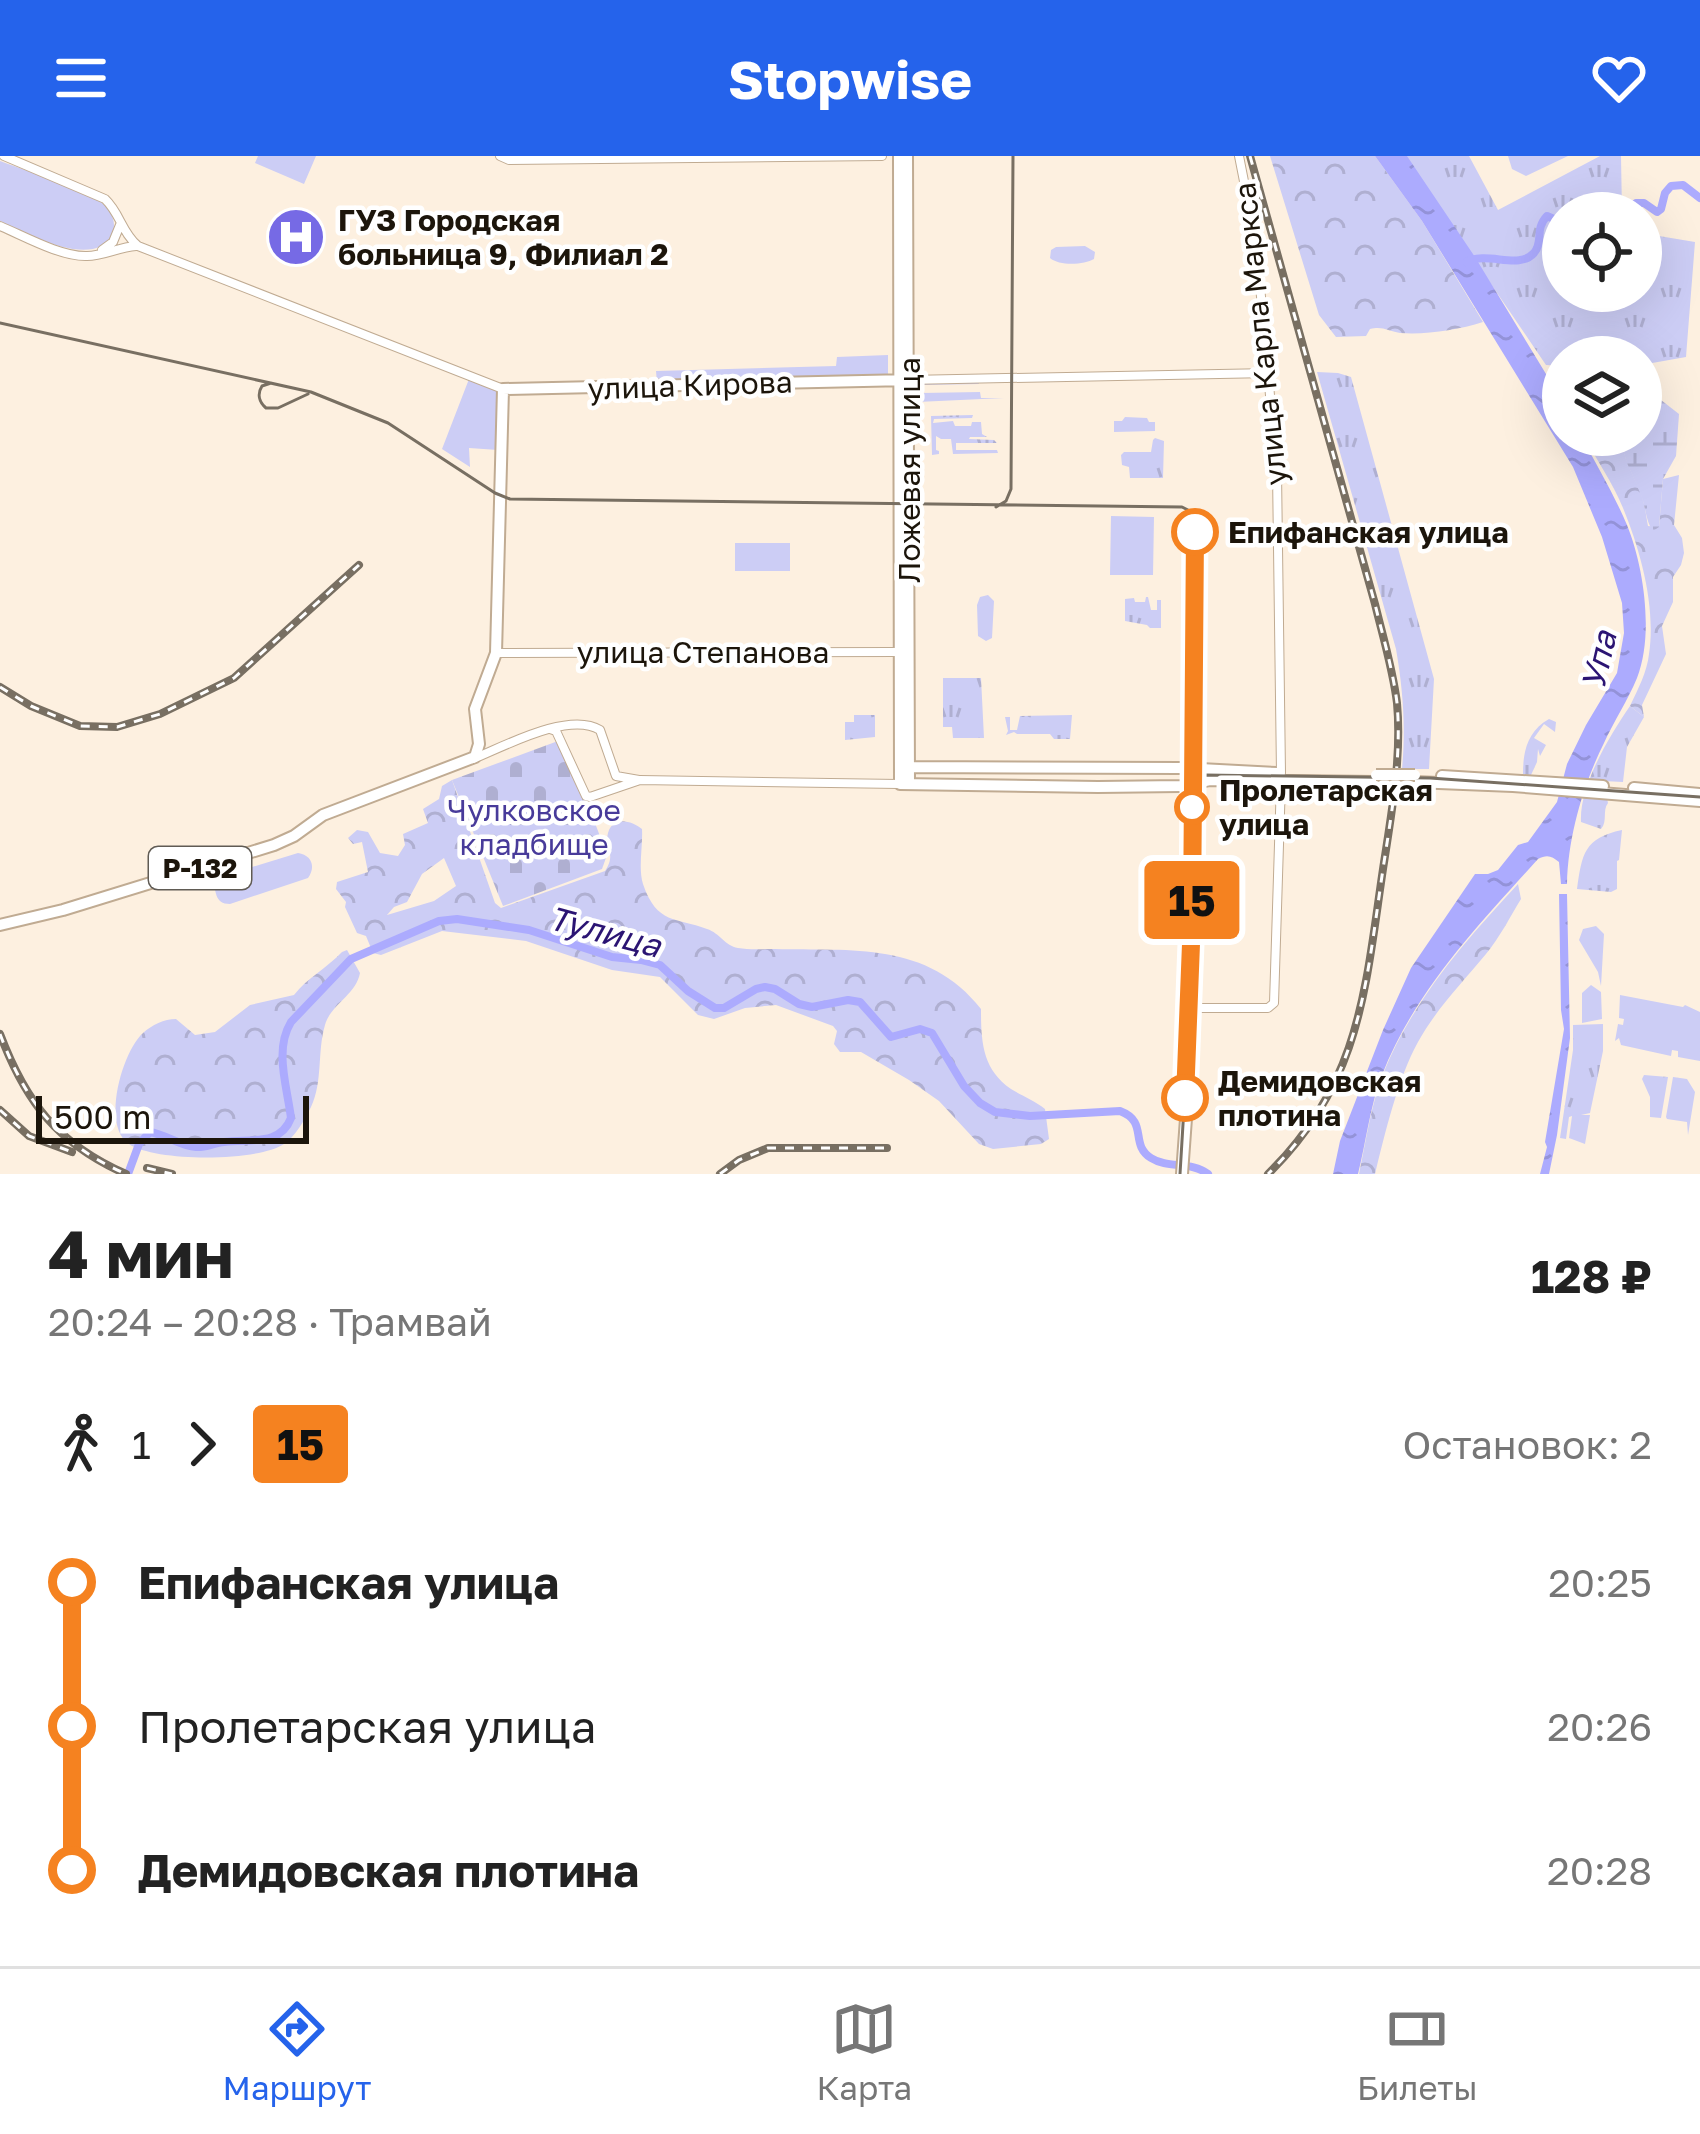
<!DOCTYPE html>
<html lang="ru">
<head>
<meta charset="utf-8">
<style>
  body { margin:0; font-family:"Golos Text",sans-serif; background:#f6f6f6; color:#222; height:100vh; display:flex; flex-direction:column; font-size:45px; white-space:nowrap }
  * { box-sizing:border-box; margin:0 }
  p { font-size:39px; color:#767676 }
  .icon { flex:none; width:66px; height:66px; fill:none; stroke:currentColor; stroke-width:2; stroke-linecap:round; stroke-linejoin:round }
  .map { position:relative; height:1018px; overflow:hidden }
  .drawer { display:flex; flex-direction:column; background:#fff; flex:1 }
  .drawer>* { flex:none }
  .badge { padding:0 24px; border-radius:9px; font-size:42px; line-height:78px }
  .buttons { position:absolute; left:1542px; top:36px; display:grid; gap:24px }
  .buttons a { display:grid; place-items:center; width:120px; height:120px; border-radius:50%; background:#fff; box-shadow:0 12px 48px #0002; font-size:60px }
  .scale { position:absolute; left:36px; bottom:30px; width:273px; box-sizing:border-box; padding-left:12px; border:6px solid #1c150b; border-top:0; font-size:33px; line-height:42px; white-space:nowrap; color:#1c150b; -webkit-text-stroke:9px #fff; paint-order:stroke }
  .map>.badge { position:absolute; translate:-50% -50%; box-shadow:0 0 0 6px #fff }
  .legs { display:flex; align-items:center; gap:18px; height:132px; padding:0 48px; font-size:39px }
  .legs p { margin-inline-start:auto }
  .summary { display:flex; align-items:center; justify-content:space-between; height:204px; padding:0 48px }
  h1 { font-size:66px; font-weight:700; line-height:90px }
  ul { padding:0 48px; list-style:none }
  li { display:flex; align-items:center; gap:42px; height:144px; font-size:45px }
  li i { display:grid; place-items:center; width:18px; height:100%; margin:0 15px; background:currentColor }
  li i::after { content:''; width:30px; height:30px; margin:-15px; border:9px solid; border-radius:50%; background:#fff }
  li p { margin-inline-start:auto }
  li:first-child i { background:linear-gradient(#0000 50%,currentColor 0) }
  li:last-child i { background:linear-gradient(currentColor 50%,#0000 0) }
  header { display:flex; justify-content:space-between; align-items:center; height:156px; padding:0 48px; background:#2563eb; color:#fff; font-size:54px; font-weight:700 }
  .tab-bar { display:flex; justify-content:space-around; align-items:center; height:168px; border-top:3px solid #e0e0e0; background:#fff; font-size:33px; color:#767676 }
  .tab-bar a { display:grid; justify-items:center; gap:6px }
  .tab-bar .on { color:#2563eb }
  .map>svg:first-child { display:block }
  .grass { fill:url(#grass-tufts) }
  .forest { fill:url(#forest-crowns); fill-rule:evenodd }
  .wetland { fill:url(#wetland-marsh) }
  .cemetery { fill:url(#cemetery-stones) }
  .park { fill:#cccdf5 }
  .water { fill:url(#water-ripples) }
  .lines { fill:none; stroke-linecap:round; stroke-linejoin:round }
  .river { stroke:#acabfe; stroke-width:8 }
  .secondary-casing { stroke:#c0ab92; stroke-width:10 }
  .primary-casing { stroke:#c0ab92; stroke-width:14 }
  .secondary { stroke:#fff; stroke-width:8 }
  .primary { stroke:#fff; stroke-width:10 }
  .tram { stroke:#786f62; stroke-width:3 }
  .rail-casing { stroke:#786f62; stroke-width:8 }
  .rail { stroke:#fff; stroke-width:3; stroke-dasharray:9; stroke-linecap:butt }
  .primary-bridge-casing { stroke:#c0ab92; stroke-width:14; stroke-linecap:butt }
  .primary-bridge { stroke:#fff; stroke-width:10 }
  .line-1-casing { stroke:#fff; stroke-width:27 }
  .line-1 { stroke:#f58220; stroke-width:18 }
  .stop-1-dot { fill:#fff; stroke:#f58220; stroke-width:6 }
  .labels { text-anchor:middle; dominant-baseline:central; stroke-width:9; stroke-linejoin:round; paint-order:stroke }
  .shield { fill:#fff; stroke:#605b54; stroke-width:3 }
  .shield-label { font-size:27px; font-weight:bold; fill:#1c150b }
  .poi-label { font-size:30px; font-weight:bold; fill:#1c150b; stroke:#fff; text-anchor:start }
  .street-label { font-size:30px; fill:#1c150b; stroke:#fff }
  .stop-label { font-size:30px; font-weight:bold; fill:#1c150b; stroke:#fff; text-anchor:start }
  .park-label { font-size:30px; fill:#483b9a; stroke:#fff }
  .water-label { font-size:33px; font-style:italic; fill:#2b1473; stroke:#fff }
</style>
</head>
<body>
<header><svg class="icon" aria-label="menu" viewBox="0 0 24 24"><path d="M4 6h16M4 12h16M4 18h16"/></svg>Stopwise<svg class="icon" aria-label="heart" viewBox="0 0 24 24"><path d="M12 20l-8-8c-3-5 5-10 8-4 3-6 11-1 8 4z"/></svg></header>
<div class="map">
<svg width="1700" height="1018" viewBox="0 0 1700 1018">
  <defs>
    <pattern id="grass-tufts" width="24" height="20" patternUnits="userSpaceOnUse" patternTransform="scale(3)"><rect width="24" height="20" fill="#cccdf5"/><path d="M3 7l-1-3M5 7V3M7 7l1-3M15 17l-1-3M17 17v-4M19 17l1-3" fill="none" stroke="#afafd1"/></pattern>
    <pattern id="forest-crowns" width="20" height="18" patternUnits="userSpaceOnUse" patternTransform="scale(3)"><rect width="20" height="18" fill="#cccdf5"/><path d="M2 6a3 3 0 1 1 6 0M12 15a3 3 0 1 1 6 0" fill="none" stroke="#afafd1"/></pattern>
    <pattern id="wetland-marsh" width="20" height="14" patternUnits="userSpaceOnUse" patternTransform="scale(3)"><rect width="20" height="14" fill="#cccdf5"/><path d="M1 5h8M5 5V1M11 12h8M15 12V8" fill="none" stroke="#afafd1"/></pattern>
    <pattern id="cemetery-stones" width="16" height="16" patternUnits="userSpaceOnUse" patternTransform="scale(3)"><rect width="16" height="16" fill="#cccdf5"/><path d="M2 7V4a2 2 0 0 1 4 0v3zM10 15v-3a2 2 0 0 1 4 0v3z" fill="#afafd1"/></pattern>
    <pattern id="water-ripples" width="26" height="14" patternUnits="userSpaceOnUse" patternTransform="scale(3)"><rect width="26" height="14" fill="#acabfe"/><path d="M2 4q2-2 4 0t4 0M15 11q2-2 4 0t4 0" fill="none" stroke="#9392d8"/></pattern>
  </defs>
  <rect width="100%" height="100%" fill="#fdf0e0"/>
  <path class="grass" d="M1404 0H1469L1498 54 1600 0H1621L1622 57H1563V135H1641V77L1695 86 1686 201 1641 209V201H1563V210L1546 209Z
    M1317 216 1338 217 1351 221 1434 523 1429 613H1402C1406 571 1403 534 1396 493Z
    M976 225 979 228 921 229V237L980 236 981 242H1004L917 246V227Z
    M973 259 972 262 934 263 933 267 953 265 955 270H971L972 266H981L982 278 987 281H970L969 283 994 284 997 287H956V294H997L998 297 953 298 951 283H941L936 280V294L939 295V298L932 299 931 260Z
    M1125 261 1147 262 1149 266H1155V275L1114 276V265H1122Z
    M1155 282 1164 285 1163 322H1130L1129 311 1122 309 1121 299 1124 296H1151L1153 284Z
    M1146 441H1148L1151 454H1157V444H1161V472H1150L1147 469 1125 465V443L1134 442 1135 446H1145Z
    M943 522H981L984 582H953L952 571H943Z
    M1630 550 1644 561 1627 591 1623 626 1603 625 1608 647C1602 655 1608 665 1601 673L1581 666C1579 631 1608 582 1630 550Z
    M854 559H875V581L845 584V566H854Z
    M1072 559 1070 583H1054L1050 578H1017L1014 576 1006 579 1008 575 1005 561H1010V574H1017L1020 560Z
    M1549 563 1556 566 1555 576 1544 568 1534 582 1546 589 1540 600 1538 593 1537 606 1531 619 1523 618C1523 594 1528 575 1549 563Z
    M1622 674 1619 704 1617 705V733L1611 736 1577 733C1582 698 1584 682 1622 674Z
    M1603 868V895L1590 957 1581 959H1590L1585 988 1569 982 1572 960 1569 961 1566 983 1560 982 1573 894V869Z
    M1644 919 1668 921 1661 962 1650 961V941L1642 923Z
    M1673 921 1687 923 1695 936 1688 979 1687 966 1667 963 1666 961Z"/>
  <path class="forest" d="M1270 0H1375L1422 65 1483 166C1458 174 1426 179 1400 177 1388 175 1383 170 1370 173L1366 180 1336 181 1319 159Z
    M1583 279H1623C1621 302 1634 318 1641 338 1645 348 1646 360 1648 370L1659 371 1663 323 1679 319 1674 369 1682 382 1684 397 1681 409 1673 421V446L1662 470 1666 498 1642 549 1644 561 1630 550C1638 533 1647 516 1649 498 1656 451 1641 396 1623 352 1613 327 1596 303 1583 279Z
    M452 624 495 747 501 752 605 715C617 697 604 692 608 677 613 659 632 665 642 673 643 690 638 712 643 728 657 769 676 761 707 773 720 777 725 790 738 792 749 794 763 793 775 793 851 795 928 785 981 853 981 885 982 913 1011 933 1022 940 1034 944 1045 953L1049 983 1041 988 993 993 979 988 939 945 909 924 861 896H840L834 888 837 875 833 870 776 849 745 852 714 863 698 859 660 821 612 814 526 785 442 775 381 799 373 797 366 780 357 777 345 751 346 746 336 733 337 726 368 716 362 686 353 688 348 682 357 674 368 676 380 697 398 700 405 689 403 678 428 667 423 653 439 643 442 630ZM444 702 456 730 434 745 387 759 394 751 407 746 422 718Z
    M1518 728 1521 743C1510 761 1500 781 1486 798 1462 827 1437 852 1418 886 1398 922 1385 977 1375 1018H1359C1366 985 1371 949 1383 918 1412 845 1465 785 1518 728Z
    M347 794 360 817C356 839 331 848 325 869 317 896 323 925 311 951 305 963 295 981 284 988 257 1006 155 1006 129 988 101 970 122 896 143 877 152 869 164 863 176 863L195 879 215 876 250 849 294 839C307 822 327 812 342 796Z"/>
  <path class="wetland" d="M1654 224 1661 244 1679 258 1676 300 1663 323 1659 371 1653 375C1645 364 1646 350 1640 337 1633 317 1620 301 1623 279H1641V225Z"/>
  <path class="cemetery" d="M558 585 592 659 607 699 602 713 503 750 452 624Z"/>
  <path class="park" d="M258 0H316L304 28 255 7Z
    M1508 0H1568L1526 20 1512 13Z
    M0 5C22 13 92 37 106 50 112 57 116 67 113 76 96 117 25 76 0 65Z
    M1085 90 1095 96 1094 103C1084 109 1059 110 1050 102L1051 94 1056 91Z
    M888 199V221L657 227 656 215 836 210 837 201Z
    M469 223 495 234 500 241 498 294 469 292 470 311 442 293Z
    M1111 360 1154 361 1153 419H1110Z
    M735 387H790V415H735Z
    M988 439 994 445 992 482 986 485 978 480 977 449 980 441Z
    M298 697C312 699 316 711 308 722L230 748C214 748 216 734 213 723Z
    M1596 770 1604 778 1601 830 1598 816 1579 784 1583 773Z
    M1591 829 1601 836 1602 863 1582 867V837Z
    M1620 839 1683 851 1685 849 1700 856V905L1678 901V895L1672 894 1671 900 1621 889 1619 882 1615 885 1618 868 1623 869 1624 863 1619 862Z"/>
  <path class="water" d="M1375 0H1407L1475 101 1563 246V279H1581C1596 309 1614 338 1627 369 1644 411 1654 479 1637 522 1628 544 1614 565 1604 587 1583 629 1568 681 1567 728H1561L1559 706C1552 700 1547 698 1538 703 1479 768 1414 836 1382 919 1370 950 1366 986 1358 1018H1333L1340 985 1383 874 1411 812 1475 718H1488L1498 714 1518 689 1528 686 1557 646 1567 608 1586 569 1617 517 1624 477 1622 447 1602 381 1573 311 1422 65Z
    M1559 738H1567L1570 882 1557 979 1549 1018H1540L1547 991 1545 986 1564 873 1561 854Z"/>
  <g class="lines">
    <path class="river" d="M1624 57 1636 47H1644L1657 56 1661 53 1665 37 1671 30 1683 29 1700 42
      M1466 106C1488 95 1519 114 1534 97 1544 85 1534 74 1547 60L1554 63 1563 75
      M128 1018 139 988 150 976C167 979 180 990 196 991 205 992 214 987 224 986 249 982 280 991 291 962 287 930 274 894 291 866L351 803 439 765 457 763 529 774 612 801 641 804 660 809 688 835 715 852H724L756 833 765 831 775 833 799 848 812 851 848 844 860 846 891 881 920 873 932 877 964 930 980 947 995 956 1030 960 1120 955C1149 966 1129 988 1151 1002 1168 1013 1191 1005 1208 1018"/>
    <defs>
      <path id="secondary" d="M4 0 105 43C120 57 122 77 138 90L503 233
        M500 0 509 4 882 0
        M1239 0 1256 86 1277 316 1281 617
        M0 70C24 80 61 101 87 100 103 100 119 91 136 90
        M102 94 113 86 120 69
        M908 224 1270 217
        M496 497 900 496
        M550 573 556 575 586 640 590 641 640 624 899 628
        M473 603C505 590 569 555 600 574L616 620 639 624
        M1190 852H1268L1274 847 1281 625"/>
      <path id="primary" d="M899 0 900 628 1098 631 1181 630 1210 624 1376 626
        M907 0 909 628
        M909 611 1181 612 1277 617
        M1442 620 1603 630
        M1414 626 1513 630 1700 645
        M1634 632 1700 638
        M0 769 63 754 274 689 294 680 323 659 475 601 479 588 475 553 496 497 503 233 908 224
        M1180 950 1185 864 1188 855
        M1182 1018 1193 865 1190 852 1192 624"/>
    </defs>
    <use href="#secondary" class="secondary-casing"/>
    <use href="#primary" class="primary-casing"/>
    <use href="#secondary" class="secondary"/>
    <use href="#primary" class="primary"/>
    <path class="tram" d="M0 167 311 236 388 267 495 337 510 343 1182 351 1188 354 1195 370V601L1190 852 1180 1018
      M271 227 262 230C257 238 259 246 266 252H278L308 238
      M996 351 1006 345 1011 333 1013 0
      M1191 630 1196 622 1205 619 1430 622 1700 641"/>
    <defs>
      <path id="rail" d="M1250 0 1375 448C1383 481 1393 514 1397 547 1402 602 1391 660 1383 713 1365 834 1361 927 1268 1018
        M0 531 31 550 80 570 117 571 160 558 234 522 359 409
        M0 878C26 947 58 988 126 1018
        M0 954 29 980 72 996
        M147 1012 172 1018
        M720 1018 739 1004 768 992H887"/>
    </defs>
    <use href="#rail" class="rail-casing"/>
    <use href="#rail" class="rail"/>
    <defs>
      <path id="primary-bridge" d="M1376 619H1415"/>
    </defs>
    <use href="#primary-bridge" class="primary-bridge-casing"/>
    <use href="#primary-bridge" class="primary-bridge"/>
  </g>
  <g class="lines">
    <defs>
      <path id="line-1" d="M1185 942 1192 762 1195 376"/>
    </defs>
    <use href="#line-1" class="line-1-casing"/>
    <use href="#line-1" class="line-1"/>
  </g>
  <defs>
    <symbol id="hospital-disc" viewBox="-11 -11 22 22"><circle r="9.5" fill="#766ae5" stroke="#fff"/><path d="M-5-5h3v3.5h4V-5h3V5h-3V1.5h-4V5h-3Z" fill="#fff"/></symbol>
  </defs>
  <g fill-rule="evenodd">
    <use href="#hospital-disc" x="263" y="48" width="66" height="66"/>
  </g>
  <g class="stop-1-dot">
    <circle cx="1195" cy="376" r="21"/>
    <circle cx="1192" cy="651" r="15"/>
    <circle cx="1185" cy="942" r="21"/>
  </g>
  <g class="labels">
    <rect class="shield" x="149" y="691" width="102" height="42" rx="9"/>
    <g class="shield-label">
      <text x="200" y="712">Р-132</text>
    </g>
    <g class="poi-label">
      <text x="338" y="64">ГУЗ Городская<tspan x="338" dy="34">больница 9, Филиал 2</tspan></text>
    </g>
    <g class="street-label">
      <text transform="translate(1260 178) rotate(-96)">улица Карла Маркса</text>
      <text transform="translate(690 229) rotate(-2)">улица Кирова</text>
      <text transform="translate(909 314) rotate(-90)">Ложевая улица</text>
      <text x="703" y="496">улица Степанова</text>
    </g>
    <g class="stop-label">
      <text x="1228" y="376">Епифанская улица</text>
      <text x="1219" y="634">Пролетарская<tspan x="1219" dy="34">улица</tspan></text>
      <text x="1218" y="925">Демидовская<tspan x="1218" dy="34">плотина</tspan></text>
    </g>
    <g class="park-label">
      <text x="534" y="654">Чулковское<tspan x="534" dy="34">кладбище</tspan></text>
    </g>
    <g class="water-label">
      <text transform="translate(1598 504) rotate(-77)">Упа</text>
      <text transform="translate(605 775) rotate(15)">Тулица</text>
    </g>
  </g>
</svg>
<div class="buttons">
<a><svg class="icon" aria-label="locate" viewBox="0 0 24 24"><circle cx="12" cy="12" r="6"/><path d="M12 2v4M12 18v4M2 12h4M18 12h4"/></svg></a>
<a><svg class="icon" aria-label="layers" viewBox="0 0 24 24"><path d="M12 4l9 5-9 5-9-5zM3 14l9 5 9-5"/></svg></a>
</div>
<div class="scale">500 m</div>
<b class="badge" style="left:1192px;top:744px;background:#f58220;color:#111">15</b>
</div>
<section class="drawer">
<div class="summary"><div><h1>4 мин</h1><p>20:24 – 20:28 · Трамвай</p></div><b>128 ₽</b></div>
<div class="legs"><svg class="icon" aria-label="walk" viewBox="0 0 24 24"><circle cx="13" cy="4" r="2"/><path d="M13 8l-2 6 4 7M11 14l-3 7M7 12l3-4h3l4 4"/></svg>1<svg class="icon" aria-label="forward" viewBox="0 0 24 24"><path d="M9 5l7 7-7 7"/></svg><b class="badge" style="background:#f58220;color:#111">15</b><p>Остановок: 2</p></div>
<ul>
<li><i style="color:#f58220"></i><b>Епифанская улица</b><p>20:25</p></li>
<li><i style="color:#f58220"></i><span>Пролетарская улица</span><p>20:26</p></li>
<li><i style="color:#f58220"></i><b>Демидовская плотина</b><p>20:28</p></li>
</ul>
</section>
<nav class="tab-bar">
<a class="on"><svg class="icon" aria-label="directions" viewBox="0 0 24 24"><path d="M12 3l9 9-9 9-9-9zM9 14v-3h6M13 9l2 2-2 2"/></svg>Маршрут</a>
<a><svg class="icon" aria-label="map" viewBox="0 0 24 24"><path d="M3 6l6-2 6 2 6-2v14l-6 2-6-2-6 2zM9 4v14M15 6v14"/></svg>Карта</a>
<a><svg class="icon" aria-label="tickets" viewBox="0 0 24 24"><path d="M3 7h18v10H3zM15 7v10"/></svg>Билеты</a>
</nav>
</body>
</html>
